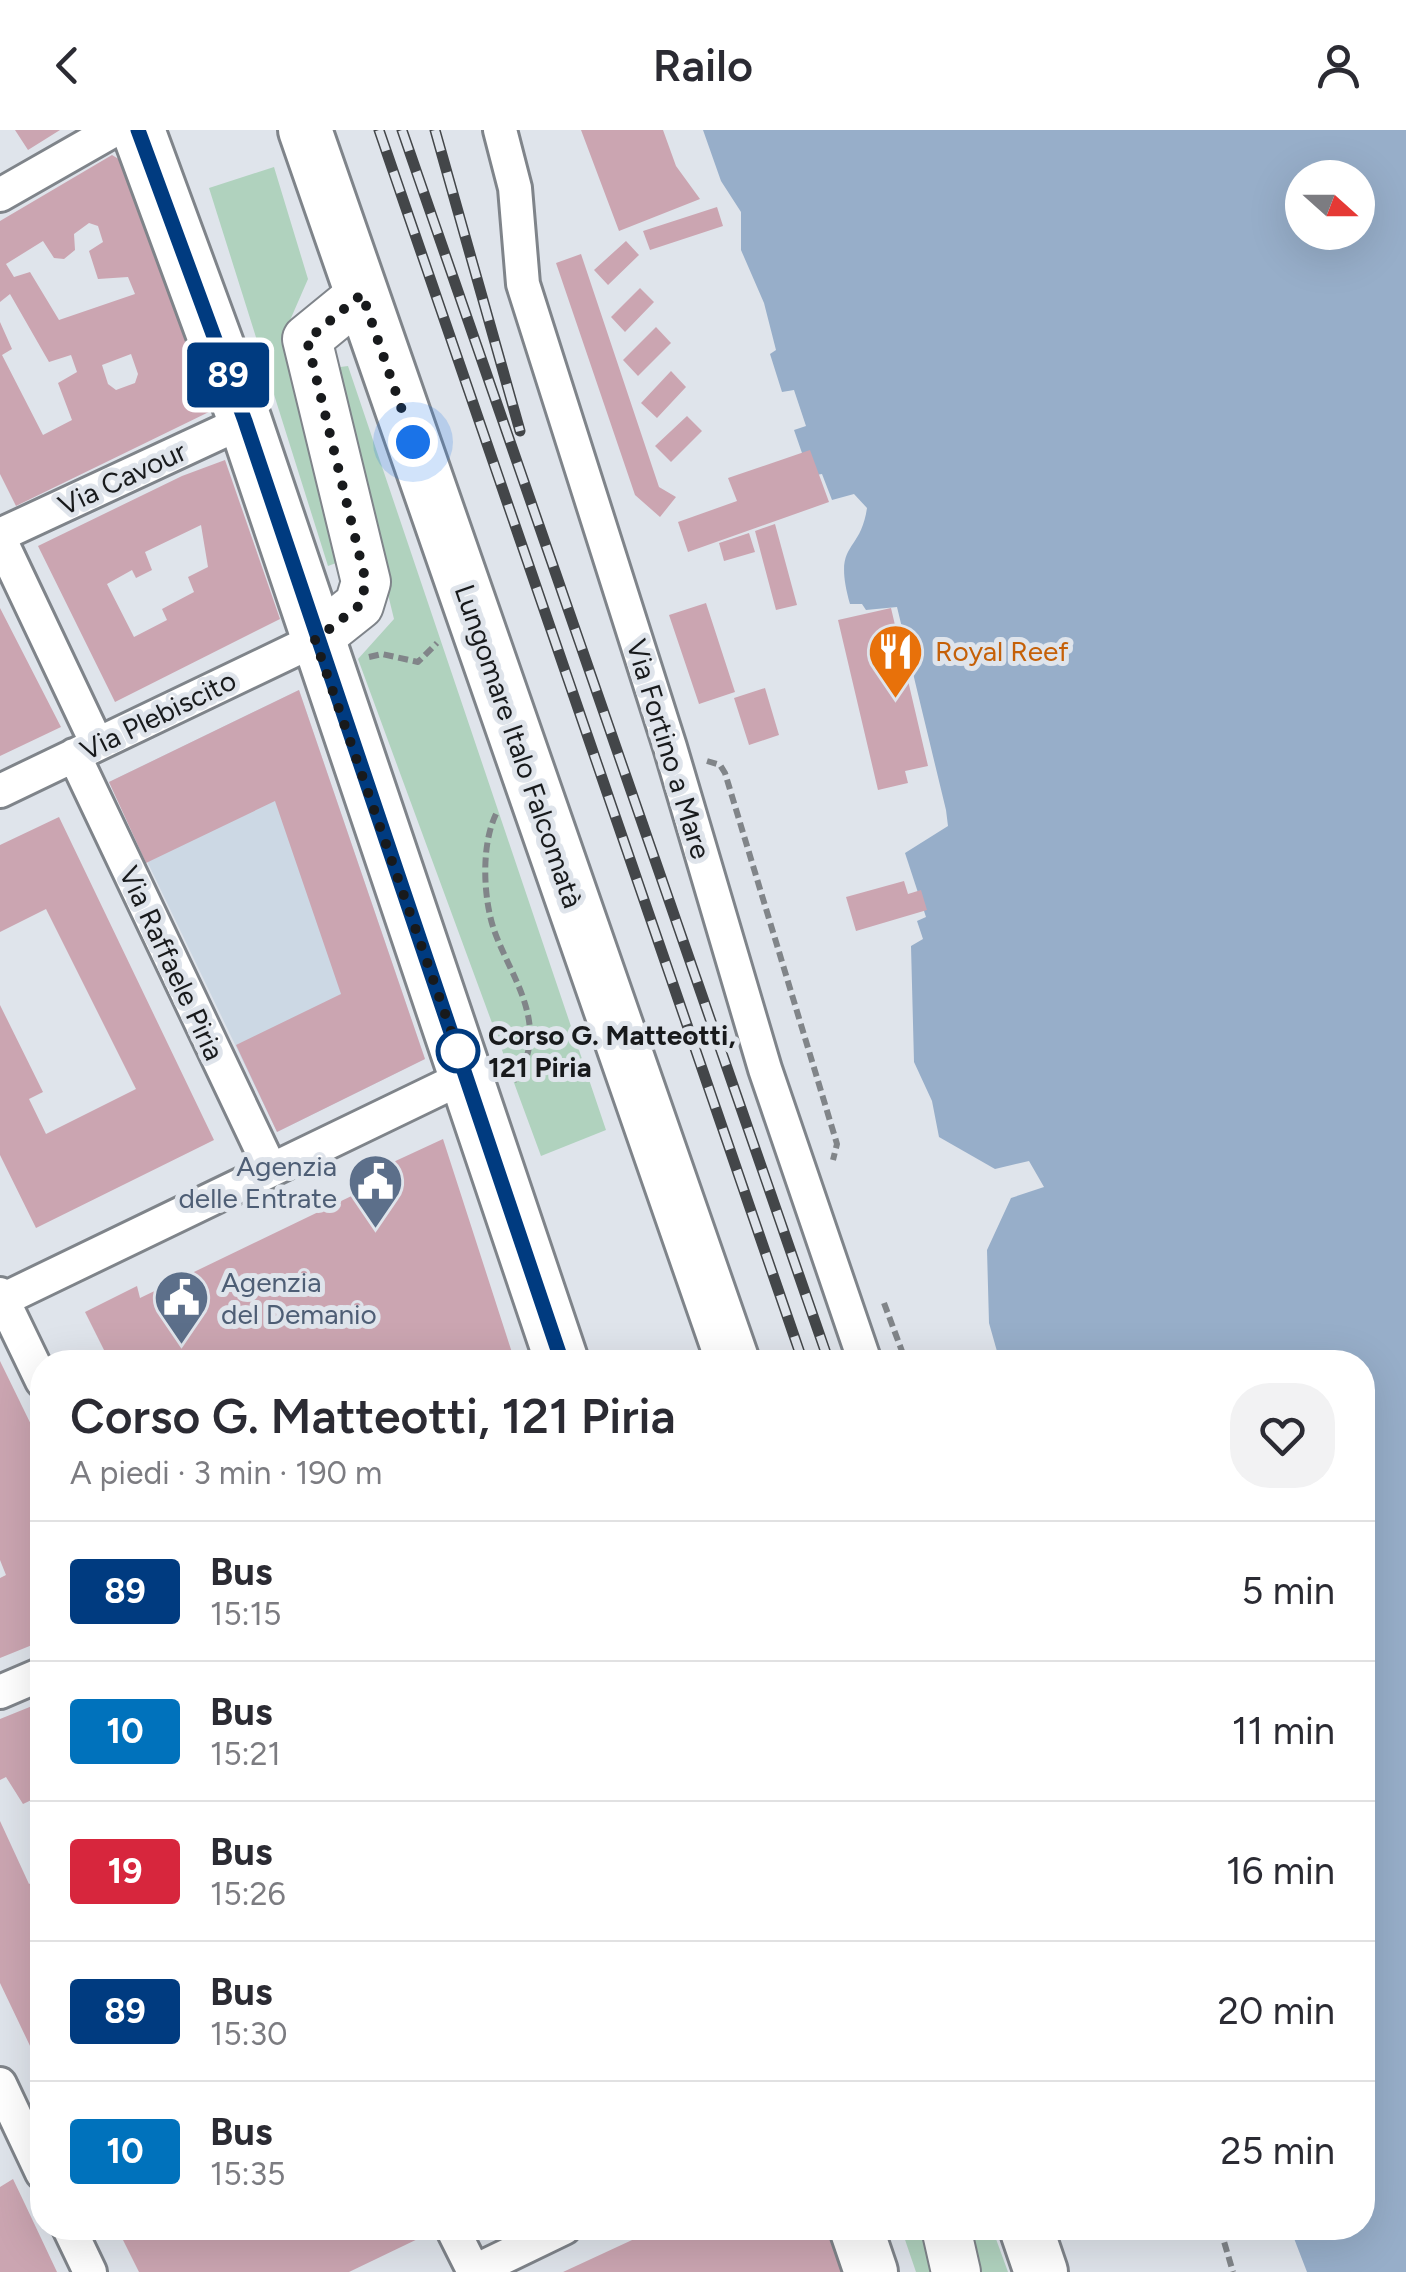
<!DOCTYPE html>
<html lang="it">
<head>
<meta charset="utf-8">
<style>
  body { margin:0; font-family:Figtree,sans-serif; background:#f2f2f3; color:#2b2b33; height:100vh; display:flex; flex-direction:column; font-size:38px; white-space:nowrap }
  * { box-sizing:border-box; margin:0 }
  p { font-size:32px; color:#7c7c81 }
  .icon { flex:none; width:55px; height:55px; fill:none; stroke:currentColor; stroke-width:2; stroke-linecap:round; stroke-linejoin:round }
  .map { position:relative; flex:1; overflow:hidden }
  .details { position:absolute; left:30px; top:1220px; width:1345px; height:890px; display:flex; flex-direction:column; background:#fff; border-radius:40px; box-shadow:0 10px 40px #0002 }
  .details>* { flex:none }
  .badge { padding:0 20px; border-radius:8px; font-size:35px; line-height:65px }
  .needle { width:65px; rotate:111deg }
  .tools { position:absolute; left:1285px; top:30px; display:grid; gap:20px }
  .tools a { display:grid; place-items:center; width:90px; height:90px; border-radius:50%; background:#fff; box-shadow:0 10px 40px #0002; font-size:50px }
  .you { position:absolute; width:50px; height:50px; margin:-25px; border:8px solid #fff; border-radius:50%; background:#1a73e8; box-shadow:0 0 0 15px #1a73e833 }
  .map>.badge { position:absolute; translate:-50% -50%; box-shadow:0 0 0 5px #fff }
  .round { display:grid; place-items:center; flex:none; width:105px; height:105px; border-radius:40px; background:#f2f2f3 }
  .head { display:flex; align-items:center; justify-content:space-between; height:170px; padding:0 40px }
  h1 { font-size:48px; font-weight:600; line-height:75px }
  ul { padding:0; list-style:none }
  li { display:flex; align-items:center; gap:30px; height:140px; padding:0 40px; border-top:2px solid #e1e1e2 }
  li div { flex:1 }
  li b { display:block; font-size:38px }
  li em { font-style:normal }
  li .badge { min-width:110px; font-weight:700; text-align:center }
  header { display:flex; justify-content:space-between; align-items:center; height:130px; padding:0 40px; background:#fff; font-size:45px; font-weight:600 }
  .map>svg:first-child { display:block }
  .built { fill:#ccd8e4 }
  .green { fill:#b0d2be }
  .water { fill:#97aec9; fill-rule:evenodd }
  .building { fill:#cba5b1; fill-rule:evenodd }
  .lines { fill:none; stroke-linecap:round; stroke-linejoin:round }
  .street-casing { stroke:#7f848a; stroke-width:38 }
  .secondary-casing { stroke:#7f848a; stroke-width:52 }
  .primary-casing { stroke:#7f848a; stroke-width:58 }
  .path { stroke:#818589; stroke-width:6; stroke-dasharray:10 5; stroke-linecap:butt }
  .street { stroke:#fff; stroke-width:32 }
  .secondary { stroke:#fff; stroke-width:48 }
  .primary { stroke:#fff; stroke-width:52 }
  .rail-casing { stroke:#434649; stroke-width:11 }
  .rail { stroke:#dfe4eb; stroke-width:8; stroke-dasharray:22; stroke-linecap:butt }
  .line-casing { stroke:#fff; stroke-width:22 }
  .line { stroke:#003b80; stroke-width:15 }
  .walk { stroke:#181a1c; stroke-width:10; stroke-dasharray:0 18 }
  .stop-dot { fill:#fff; stroke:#003b80; stroke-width:5 }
  .labels { text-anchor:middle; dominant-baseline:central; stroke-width:10; stroke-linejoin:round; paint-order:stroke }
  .street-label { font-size:28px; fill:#181a1c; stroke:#dfe4eb }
  .food-label { font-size:28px; fill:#c56008; stroke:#dfe4eb; text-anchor:start }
  .stop-label { font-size:28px; font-weight:bold; fill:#181a1c; stroke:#dfe4eb; text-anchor:start }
  .service-label { font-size:28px; fill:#4e5e75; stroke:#dfe4eb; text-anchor:end }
</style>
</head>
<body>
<header><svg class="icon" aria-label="back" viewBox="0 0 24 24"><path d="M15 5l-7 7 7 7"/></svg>Railo<svg class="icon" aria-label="person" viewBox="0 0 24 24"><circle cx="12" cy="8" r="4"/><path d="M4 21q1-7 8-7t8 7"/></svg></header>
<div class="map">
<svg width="1406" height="2142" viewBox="0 0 1406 2142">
  <rect width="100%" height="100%" fill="#dfe4eb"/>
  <path class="built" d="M299 560 425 929 277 1002 109 652Z"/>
  <path class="green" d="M274 37 308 149 281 211 347 429 328 436 209 58Z
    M348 236 606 1000 541 1026 358 529 394 489 333 238Z
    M901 2098H992L1008 2142H916Z"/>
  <path class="water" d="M703 0H1406V2142H1307L1290 2098H1362V1232H1000L989 1193 987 1120 1011 1068 1044 1057 1029 1031 995 1039 939 1007 932 971 914 932 911 816 923 809 917 791 926 787 905 723 948 696 946 680 897 477 866 480 862 474H850C832 410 860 426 867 378L854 364 832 370 822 344 810 346 794 300 806 296 794 260 782 262 770 224 776 220 764 173 741 120V82L721 51ZM1302 48H1358V102H1302Z"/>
  <path class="building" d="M15 0H60L28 20Z
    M581 0H663L676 36 700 69 619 101Z
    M112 25 127 34 213 280 16 376 0 344V192L12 219 2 225 43 305 72 290 58 253 77 242 71 225 49 232 10 164 0 172V91ZM89 93 98 96 103 112 89 121 98 149 128 147 135 164 59 190 30 142 14 147 6 134 43 111 54 128 64 129 75 120 74 104ZM131 224 138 244 135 253 116 260 108 254 102 235Z
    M717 77 723 96 650 120 643 101Z
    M626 111 639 125 608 155 594 140Z
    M581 124 659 357 676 367 660 387 635 365 556 133Z
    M640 158 654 172 625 202 611 187Z
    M656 197 671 213 638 246 623 230Z
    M671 241 686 257 657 288 641 273Z
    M687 286 702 301 671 332 655 316Z
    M810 320 829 372 688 422 678 392 737 371 728 348Z
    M225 330 280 489 115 572 38 416 182 346ZM201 395 208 437 188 447 194 462 162 479 167 490 134 507 107 454 132 440 136 448 152 440 145 422Z
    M775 394 797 475 776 480 755 401Z
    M749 403 755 422 724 431 719 413Z
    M706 473 735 562 699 574 669 485Z
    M0 478 61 597 0 626Z
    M891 478 928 636 905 641 908 653 878 660 838 490Z
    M765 558 779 605 749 615 734 568Z
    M299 560 425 929 277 1002 236 915 341 864 275 671 146 733 109 652Z
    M59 687 214 1010 36 1098 0 1025V875L43 962 29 969 46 1004 136 959 46 779 0 802V715Z
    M904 751 908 764 921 760 927 780 856 801 846 767Z
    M443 1009 515 1232H110L85 1182 137 1156 140 1168 393 1046 389 1034Z
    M0 1231 42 1317V1511L0 1528V1448L6 1445 0 1430Z
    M42 1572V1646L32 1650 40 1666 23 1674 6 1647 0 1650V1589Z
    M0 1691 29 1754 42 1747V1941L0 1853Z
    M13 2049 24 2072 57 2142H0V2057Z
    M117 2098H422L426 2105 349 2142H139Z
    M658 2098H829L844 2142H563Z"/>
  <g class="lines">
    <defs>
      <path id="street" d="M500 0 515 58 523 154 670 617 765 939 865 1232
        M0 65 114 0
        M0 405 245 291
        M0 409 97 614
        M74 625 271 1040
        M0 661 315 510
        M0 1164 42 1251
        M0 1171 466 946
        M0 1562 42 1544
        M0 1954 42 2043
        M69 2098 90 2142
        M452 2098 474 2142
        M473 2142 564 2098"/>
      <path id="secondary" d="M315 510 359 475 366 452 307 209 362 164
        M946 2098 956 2142"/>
      <path id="primary" d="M138 0 245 291 562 1232
        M305 0 733 1232
        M856 2098 871 2142
        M1026 2098 1041 2142"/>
    </defs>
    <use href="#street" class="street-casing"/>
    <use href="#secondary" class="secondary-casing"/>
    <use href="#primary" class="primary-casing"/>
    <path class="path" d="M369 527 382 524 418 532 437 513
      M707 631 720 635 725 643 837 1014 833 1030
      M496 684C481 715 483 767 494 800 508 840 540 881 527 926 524 935 517 945 512 954
      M884 1173 906 1232
      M1220 2098 1233 2142"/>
    <use href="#street" class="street"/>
    <use href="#secondary" class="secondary"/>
    <use href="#primary" class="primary"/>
    <defs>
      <path id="rail" d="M379 0 803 1232
        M402 0 829 1232
        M435 0 520 301"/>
    </defs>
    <use href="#rail" class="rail-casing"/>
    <use href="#rail" class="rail"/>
  </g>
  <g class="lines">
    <defs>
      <path id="line" d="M138 0 245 291 562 1232"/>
    </defs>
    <use href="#line" class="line-casing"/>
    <use href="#line" class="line"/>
    <path class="walk" d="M413 312 362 164 307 210 366 452 360 475 315 510 458 921"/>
  </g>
  <defs>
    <symbol id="restaurant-pin" viewBox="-11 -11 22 30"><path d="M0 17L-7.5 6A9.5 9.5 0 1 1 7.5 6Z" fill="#e8710a" stroke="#dfe4eb"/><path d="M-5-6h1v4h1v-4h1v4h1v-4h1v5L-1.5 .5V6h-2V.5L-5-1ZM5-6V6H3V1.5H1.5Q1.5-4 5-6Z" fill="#fff"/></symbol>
    <symbol id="civic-pin" viewBox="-11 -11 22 30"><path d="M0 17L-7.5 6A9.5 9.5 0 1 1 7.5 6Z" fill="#5c6f8a" stroke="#dfe4eb"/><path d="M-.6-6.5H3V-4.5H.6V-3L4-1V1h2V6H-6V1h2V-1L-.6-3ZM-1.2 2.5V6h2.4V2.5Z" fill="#fff"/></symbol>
  </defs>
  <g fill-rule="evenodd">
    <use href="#restaurant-pin" x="864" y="490" width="63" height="86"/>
    <use href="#civic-pin" x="344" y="1020" width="63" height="86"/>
    <use href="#civic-pin" x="150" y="1136" width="63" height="86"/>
  </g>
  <circle class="stop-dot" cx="458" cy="921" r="20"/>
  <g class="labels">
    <g class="street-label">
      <text transform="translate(122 348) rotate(-25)">Via Cavour</text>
      <text transform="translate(158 585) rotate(-26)">Via Plebiscito</text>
      <text transform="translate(519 616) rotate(71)">Lungomare Italo Falcomatà</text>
      <text transform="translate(669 619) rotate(73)">Via Fortino a Mare</text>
      <text transform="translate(172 833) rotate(65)">Via Raffaele Piria</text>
    </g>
    <g class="food-label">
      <text x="935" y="521">Royal Reef</text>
    </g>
    <g class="stop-label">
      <text x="488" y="905">Corso G. Matteotti,<tspan x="488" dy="32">121 Piria</tspan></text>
    </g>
    <g class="service-label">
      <text x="337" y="1036">Agenzia<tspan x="337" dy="32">delle Entrate</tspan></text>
      <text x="221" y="1152" text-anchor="start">Agenzia<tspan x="221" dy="32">del Demanio</tspan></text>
    </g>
  </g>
</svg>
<div class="tools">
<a><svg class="needle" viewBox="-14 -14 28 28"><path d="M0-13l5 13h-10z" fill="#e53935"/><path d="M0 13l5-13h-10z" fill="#7c7c81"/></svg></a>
</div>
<div class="you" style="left:413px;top:312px"></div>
<b class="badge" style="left:228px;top:245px;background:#003b80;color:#fff">89</b>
<section class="details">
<div class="head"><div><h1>Corso G. Matteotti, 121 Piria</h1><p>A piedi · 3 min · 190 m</p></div><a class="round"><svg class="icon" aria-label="heart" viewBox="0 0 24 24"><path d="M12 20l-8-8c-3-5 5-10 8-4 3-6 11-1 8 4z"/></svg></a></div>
<ul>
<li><span class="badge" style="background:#003b80;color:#fff">89</span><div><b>Bus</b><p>15:15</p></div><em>5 min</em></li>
<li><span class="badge" style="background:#0072bc;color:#fff">10</span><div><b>Bus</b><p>15:21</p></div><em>11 min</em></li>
<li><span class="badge" style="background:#d7263d;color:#fff">19</span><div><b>Bus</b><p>15:26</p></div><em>16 min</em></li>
<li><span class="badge" style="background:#003b80;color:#fff">89</span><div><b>Bus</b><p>15:30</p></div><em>20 min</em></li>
<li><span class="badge" style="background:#0072bc;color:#fff">10</span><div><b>Bus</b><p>15:35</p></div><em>25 min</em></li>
</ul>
</section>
</div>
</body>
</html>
